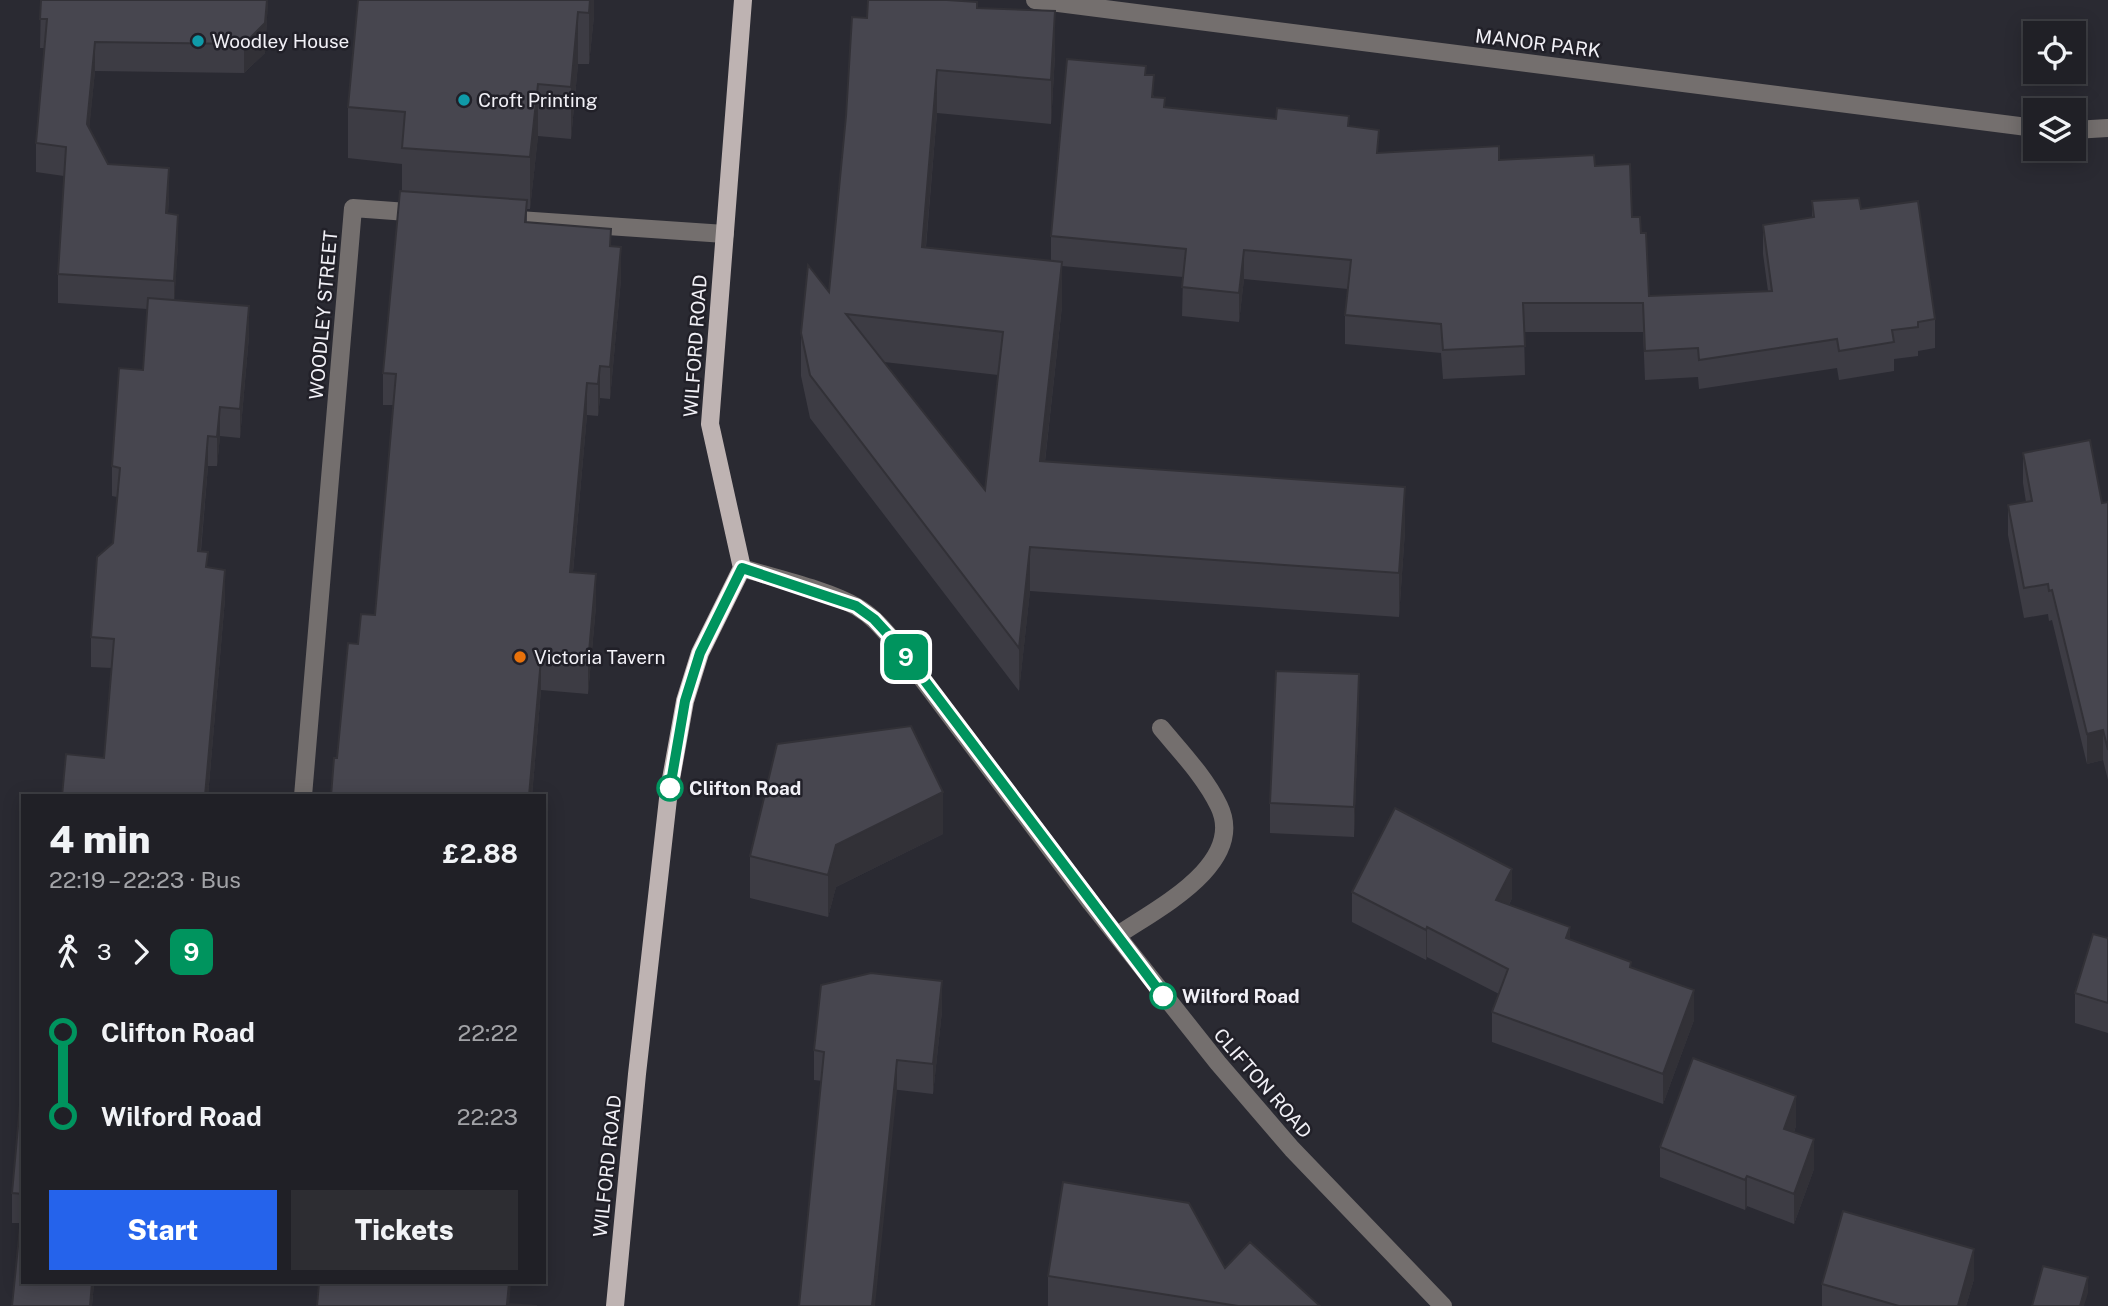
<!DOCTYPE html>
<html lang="en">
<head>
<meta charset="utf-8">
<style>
  body { margin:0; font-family:"Public Sans",sans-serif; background:#2d2d32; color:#f1f3f6; height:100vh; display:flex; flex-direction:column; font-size:26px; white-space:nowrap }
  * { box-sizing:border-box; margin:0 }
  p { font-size:23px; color:#a2a3a7 }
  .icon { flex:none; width:38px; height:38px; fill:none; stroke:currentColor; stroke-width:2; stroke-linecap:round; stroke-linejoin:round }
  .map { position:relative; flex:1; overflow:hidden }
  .side { position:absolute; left:21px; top:794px; width:525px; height:490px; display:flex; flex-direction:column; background:#202026; border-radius:0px; box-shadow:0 4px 18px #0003,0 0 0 2px #3d3e43 }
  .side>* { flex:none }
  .badge { padding:0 14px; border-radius:10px; font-size:24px; line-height:46px }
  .tools { position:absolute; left:2023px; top:21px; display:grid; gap:14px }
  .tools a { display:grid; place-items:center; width:63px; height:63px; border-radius:0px; background:#202026; box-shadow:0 4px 18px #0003,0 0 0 2px #3d3e43; font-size:35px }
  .map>.badge { position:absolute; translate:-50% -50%; box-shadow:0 0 0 4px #fff }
  .legs { display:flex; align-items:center; gap:10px; height:77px; padding:0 28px; font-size:23px }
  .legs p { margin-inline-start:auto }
  .summary { display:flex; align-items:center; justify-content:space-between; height:119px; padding:0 28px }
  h1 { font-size:38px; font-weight:800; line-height:52px }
  .button { display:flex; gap:14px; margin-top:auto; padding:14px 28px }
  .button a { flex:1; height:80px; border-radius:0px; background:#2563eb; color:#fff; font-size:28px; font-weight:800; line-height:80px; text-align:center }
  .button a+a { background:#2d2d32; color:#f1f3f6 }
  ul { padding:0 28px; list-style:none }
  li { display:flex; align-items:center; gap:24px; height:84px; font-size:26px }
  li i { display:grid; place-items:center; width:10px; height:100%; margin:0 9px; background:currentColor }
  li i::after { content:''; width:18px; height:18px; margin:-9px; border:5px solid; border-radius:50%; background:#202026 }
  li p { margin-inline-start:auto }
  li:first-child i { background:linear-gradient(#0000 50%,currentColor 0) }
  li:last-child i { background:linear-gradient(currentColor 50%,#0000 0) }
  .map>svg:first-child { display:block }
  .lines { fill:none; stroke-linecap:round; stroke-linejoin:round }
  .minor { stroke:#746f6e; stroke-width:18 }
  .major { stroke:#beb3b2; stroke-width:18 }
  .wall { fill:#3d3c44; fill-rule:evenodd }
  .shaded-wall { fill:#323137 }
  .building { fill:#47464f; stroke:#323137; stroke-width:2; fill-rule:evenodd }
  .line-1-casing { stroke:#fff; stroke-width:16 }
  .line-1 { stroke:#00945e; stroke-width:10 }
  .culture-dot { fill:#0f9aa8; stroke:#212028; stroke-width:2.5 }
  .food-dot { fill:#e8710a; stroke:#212028; stroke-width:2.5 }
  .stop-1-dot { fill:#fff; stroke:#00945e; stroke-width:3.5 }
  .labels { text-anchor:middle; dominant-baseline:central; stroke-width:5; stroke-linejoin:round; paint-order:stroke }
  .poi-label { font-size:19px; fill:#f1f0f6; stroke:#212028; text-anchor:start }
  .street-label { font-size:19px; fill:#f1f0f6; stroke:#212028 }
  .stop-label { font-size:19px; font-weight:bold; fill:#f1f0f6; stroke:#212028; text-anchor:start }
</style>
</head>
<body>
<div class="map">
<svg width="2108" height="1306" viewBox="0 0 2108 1306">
  <rect width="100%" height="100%" fill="#2a2a32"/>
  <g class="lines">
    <path class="minor" d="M1035 0 2035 128
      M2074 130 2108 128
      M504 219 725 234
      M742 568C775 578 828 590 857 607 873 616 884 630 896 644L1091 903 1218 1063 1292 1149 1443 1306
      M303 796 353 208 421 213
      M1118 935C1156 909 1247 864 1219 806 1205 777 1181 752 1161 728"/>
    <path class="major" d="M615 1306 637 1074 669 790 685 701 700 653 742 568 710 424 743 0"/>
  </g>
  <path class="wall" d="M41 0H268L265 53 244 73 95 71 89 128 108 164 169 197 168 213 178 244 174 301 249 336 240 438 220 436 217 466H208L201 551 208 568 225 599 208 796H62L104 758 112 668 91 667V637L113 543 117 497 112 496V466L143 370 147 309 58 303V274L64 176 36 172V143L44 48H40Z
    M594 0V16L589 64H578L571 139 538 136 530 209H527V222L611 246 621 279 610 399 600 398 598 416 587 415 573 572 596 606 588 694 541 690 532 796H331L358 644 375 615 393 405H383V373L402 191V164L348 158V107Z
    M977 8 1055 55 1051 124 937 113 926 247 1051 261V236L1146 75 1154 97 1165 107 1349 126 1379 153 1595 166 1632 217 1641 233 1649 296 1768 291 1763 254V225L1812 218V201L1861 209 1935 319V348L1918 351V356L1894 359V371L1839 380 1837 368 1699 389 1698 377 1645 380 1643 332H1524L1525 375 1443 379 1441 353 1345 344V315L1348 289 1244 279 1239 322 1182 316 1183 277 1062 266V306L1045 462 1405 531 1399 617 1030 591 1019 691 810 418 801 376V333L829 292 867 18ZM884 362 998 375 985 490Z
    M2023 453 2102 503 2108 502V780L2103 760 2087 764 2052 620 2049 621 2048 614 2024 618 2008 535V505L2026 502 2023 483Z
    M1359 704 1354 837 1270 833V803Z
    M943 834 836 887 828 917 750 898V856Z
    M1352 892 1512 898 1509 905 1570 939 1631 967 1694 1020 1663 1104 1492 1042V1012L1499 994 1427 957 1426 960 1352 922Z
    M2108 938V1033L2075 1023V993Z
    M942 1011 933 1094 814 1080V1050Z
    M23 1071V1283H94L92 1306H12L20 1223H12V1193Z
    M1796 1126 1794 1132 1814 1169 1794 1224 1747 1206 1745 1210 1660 1177V1147Z
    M1225 1268 1320 1306H1048V1276Z
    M1974 1279 1966 1306H1822V1284Z"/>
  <path class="shaded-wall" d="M267 0H268L265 53 244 73V44Z
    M590 0H594V16L589 64V13Z
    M1055 11V55L1051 124V80Z
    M578 12V64L571 139V87Z
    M95 42V71L87 153V124Z
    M937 70V113L922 290V247Z
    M538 84V136L530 209V157Z
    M169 168V197L166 242V213Z
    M178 215V244L174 310V281Z
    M621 247V279L610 399V367Z
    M1244 250V279L1239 322V293Z
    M1062 262V306L1040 505V461Z
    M249 306V336L240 438V409Z
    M600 366V398L598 416V384Z
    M587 383V415L570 604V572Z
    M220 407V436L217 466V437Z
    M208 436V466L198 580V551Z
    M1405 487V531L1399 617V573Z
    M1030 547V591L1019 691V648Z
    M225 570V599L208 796H205Z
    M596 574V606L588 694V663Z
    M541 659V690L532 796H529Z
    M1359 674V704L1354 837V807Z
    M2103 730V760L2087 764V734Z
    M943 792V834L836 887 828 917V875L836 845Z
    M1512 869V898L1496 930V900Z
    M1427 927V957L1426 960V930Z
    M1570 927V957L1566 938Z
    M942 981V1011L933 1094V1064Z
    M1694 990V1020L1663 1104V1074Z
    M897 1060V1090L875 1306H872Z
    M1796 1096V1126L1784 1159V1129Z
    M1814 1139V1169L1794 1224V1194Z
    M1747 1176V1206L1745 1210V1180Z
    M1974 1249V1279L1966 1306H1958Z
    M2088 1277V1293L2084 1306H2080Z
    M92 1283H94L92 1306H90Z
    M509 1283H511L509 1306H507Z"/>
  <path class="building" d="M41 0H267L265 23 244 44 95 42 87 124 108 164 169 168 166 213 178 215 174 281 58 274 66 147 36 143 47 19H40Z
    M358 0H590L589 13 578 12 571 87 538 84 530 157 402 148 405 112 348 107Z
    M868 0H947L977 2V8L1055 11 1051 80 937 70 922 247 1062 262 1040 461 1405 487 1399 573 1030 547 1019 648 810 375 801 333 808 265 829 292 846 116 852 17 867 18ZM846 314 1003 332 985 490Z
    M1067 59 1146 66 1145 75H1154L1152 97 1165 98 1164 107 1276 119 1277 108 1349 116 1348 126 1379 130 1377 153 1499 146V160L1594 155 1595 166 1630 164 1632 217H1640L1641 233H1646L1649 296 1772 291 1763 225 1814 217 1812 201 1859 198 1861 209 1918 201 1935 319 1918 322V327L1892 330 1894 342 1839 351 1837 339 1699 360 1698 348 1645 351 1643 303H1523L1525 346 1443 350 1441 324 1345 315 1351 260 1244 250 1239 293 1182 287 1186 249 1051 236Z
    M400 191 527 200 525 222 611 229 610 246 621 247 610 367 600 366 598 384 587 383 570 572 596 574 588 663 541 659 529 796H331L334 758H337L348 643 358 644 361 614 375 615 396 374 383 373Z
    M148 298 249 306 240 409 220 407 217 437 208 436 198 551 208 552 206 567 225 570 205 796H62L66 754 104 758 114 639 91 637 97 557 113 543 120 468 112 466 119 368 143 370Z
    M2090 440 2102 503 2108 502V750L2103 730 2087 734 2052 590 2049 591 2048 584 2024 588 2008 505 2032 501 2023 453Z
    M1276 671 1359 674 1354 807 1270 803Z
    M911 726 943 792 836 845 828 875 750 856 777 744Z
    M1395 808 1512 869 1496 900 1570 927 1566 938 1631 962 1630 967 1694 990 1663 1074 1492 1012 1508 969 1427 927 1426 930 1352 892Z
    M2093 934 2108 938V1003L2075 993Z
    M871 973 942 981 933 1064 897 1060 872 1306H799L824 1052 814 1050 821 985Z
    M1693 1058 1796 1096 1784 1129 1814 1139 1794 1194 1747 1176 1745 1180 1660 1147Z
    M23 1071V1194L12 1193Z
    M1063 1182 1189 1203 1225 1268 1250 1242 1320 1306H1238L1048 1276Z
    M23 1197V1283H92L90 1306H12Z
    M1843 1211 1974 1249 1958 1306H1899L1822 1284Z
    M2043 1266 2088 1277 2080 1306H2032Z
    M319 1283H509L507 1304 537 1306H317Z"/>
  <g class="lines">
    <defs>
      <path id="line-1" d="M670 788 685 701 700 653 742 568 856 606 874 619 897 644 1163 996"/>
    </defs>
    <use href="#line-1" class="line-1-casing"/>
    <use href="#line-1" class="line-1"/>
  </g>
  <g class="culture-dot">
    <circle cx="198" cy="41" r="7"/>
    <circle cx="464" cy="100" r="7"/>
  </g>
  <circle class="food-dot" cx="520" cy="657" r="7"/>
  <g class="stop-1-dot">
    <circle cx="670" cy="788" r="12"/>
    <circle cx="1163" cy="996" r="12"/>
  </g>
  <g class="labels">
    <g class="poi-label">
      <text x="212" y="41">Woodley House</text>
      <text x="478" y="100">Croft Printing</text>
      <text x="534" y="657">Victoria Tavern</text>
    </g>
    <g class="street-label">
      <text transform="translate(1538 43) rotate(7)">MANOR PARK</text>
      <text transform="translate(323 315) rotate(-85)">WOODLEY STREET</text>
      <text transform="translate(695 346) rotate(-86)">WILFORD ROAD</text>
      <text transform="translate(1263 1083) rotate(49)">CLIFTON ROAD</text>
      <text transform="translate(607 1166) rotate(-84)">WILFORD ROAD</text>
    </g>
    <g class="stop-label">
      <text x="689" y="788">Clifton Road</text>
      <text x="1182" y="996">Wilford Road</text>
    </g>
  </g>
</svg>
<div class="tools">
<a><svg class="icon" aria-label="locate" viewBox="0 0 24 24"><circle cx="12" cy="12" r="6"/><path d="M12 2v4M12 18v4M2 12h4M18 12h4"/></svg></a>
<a><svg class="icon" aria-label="layers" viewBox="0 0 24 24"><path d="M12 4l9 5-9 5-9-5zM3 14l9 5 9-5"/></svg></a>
</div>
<b class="badge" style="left:906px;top:657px;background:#00945e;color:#fff">9</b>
<section class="side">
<div class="summary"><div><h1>4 min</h1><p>22:19 – 22:23 · Bus</p></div><b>£2.88</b></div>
<div class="legs"><svg class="icon" aria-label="walk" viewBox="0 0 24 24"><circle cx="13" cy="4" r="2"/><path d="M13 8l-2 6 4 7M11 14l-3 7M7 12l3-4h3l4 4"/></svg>3<svg class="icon" aria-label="forward" viewBox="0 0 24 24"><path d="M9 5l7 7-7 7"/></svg><b class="badge" style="background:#00945e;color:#fff">9</b></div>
<ul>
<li><i style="color:#00945e"></i><b>Clifton Road</b><p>22:22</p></li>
<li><i style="color:#00945e"></i><b>Wilford Road</b><p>22:23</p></li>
</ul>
<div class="button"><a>Start</a><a>Tickets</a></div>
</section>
</div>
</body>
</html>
